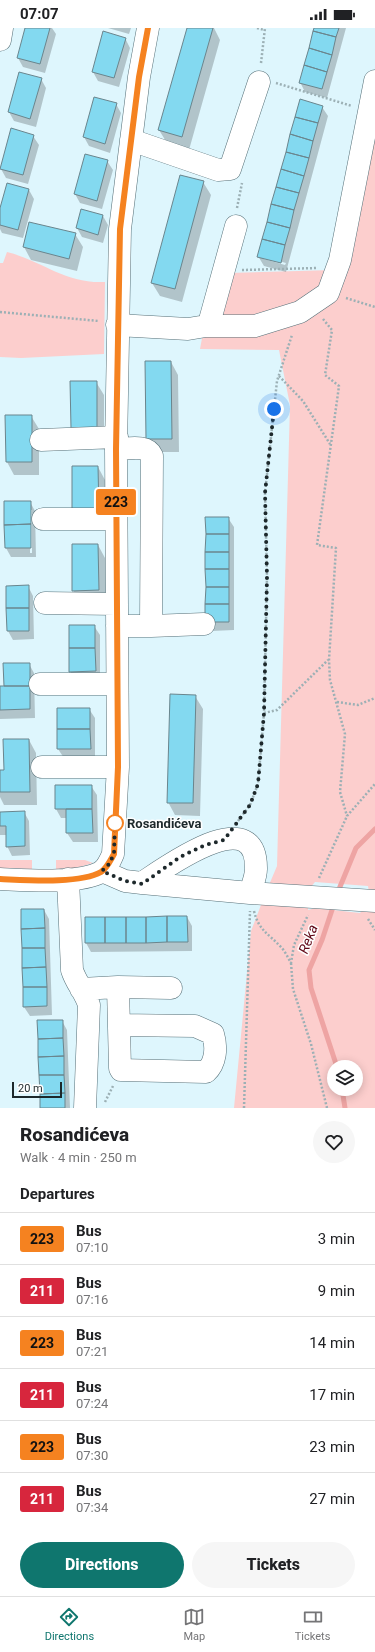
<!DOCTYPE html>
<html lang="en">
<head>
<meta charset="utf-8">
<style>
  body { margin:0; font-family:Roboto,sans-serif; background:#f6f6f6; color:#202124; height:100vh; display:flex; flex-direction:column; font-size:15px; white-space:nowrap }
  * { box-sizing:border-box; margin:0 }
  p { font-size:13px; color:#757577 }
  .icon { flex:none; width:22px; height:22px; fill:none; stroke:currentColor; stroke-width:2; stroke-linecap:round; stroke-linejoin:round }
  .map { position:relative; height:1080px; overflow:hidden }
  .sheet { display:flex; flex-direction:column; background:#fff; flex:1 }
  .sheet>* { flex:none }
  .badge { padding:0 8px; border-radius:3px; font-size:14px; line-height:26px }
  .controls { position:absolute; left:327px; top:1032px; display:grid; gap:8px }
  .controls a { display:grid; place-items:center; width:36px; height:36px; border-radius:50%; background:#fff; box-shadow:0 2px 10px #0003; font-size:20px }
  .scale { position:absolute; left:12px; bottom:10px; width:50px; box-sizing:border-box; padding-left:4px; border:2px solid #1d282b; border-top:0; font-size:11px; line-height:14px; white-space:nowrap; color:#1d282b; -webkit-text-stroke:3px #fefefe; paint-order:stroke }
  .you { position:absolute; width:20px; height:20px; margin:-10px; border:3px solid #fff; border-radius:50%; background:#1a73e8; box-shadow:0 0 0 6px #1a73e833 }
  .map>.badge { position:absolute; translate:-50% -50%; box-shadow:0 0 0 2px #fff }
  h2 { padding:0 20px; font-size:15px; line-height:36px }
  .round { display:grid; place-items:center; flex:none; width:42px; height:42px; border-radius:21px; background:#f6f6f6 }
  .summary { display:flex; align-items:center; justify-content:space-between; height:68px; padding:0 20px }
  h1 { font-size:19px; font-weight:800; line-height:30px }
  .button { display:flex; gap:8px; margin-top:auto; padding:8px 20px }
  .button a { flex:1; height:46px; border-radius:24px; background:#0f766e; color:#fff; font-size:16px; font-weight:800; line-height:46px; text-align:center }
  .button a+a { background:#f6f6f6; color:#202124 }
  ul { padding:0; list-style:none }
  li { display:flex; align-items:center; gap:12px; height:52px; padding:0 20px; border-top:1px solid #e0e0e0 }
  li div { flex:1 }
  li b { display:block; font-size:15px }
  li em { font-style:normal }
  li .badge { min-width:44px; font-weight:700; text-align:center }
  .status { display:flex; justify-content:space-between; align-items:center; height:28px; padding:0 20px; background:#fff; direction:ltr }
  .status svg { height:11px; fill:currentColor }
  .dock { display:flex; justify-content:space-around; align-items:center; height:56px; border-top:1px solid #e0e0e0; background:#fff; font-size:11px; color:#757577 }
  .dock a { display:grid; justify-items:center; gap:2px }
  .dock .current { color:#0f766e }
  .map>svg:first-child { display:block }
  .green { fill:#fccecd; fill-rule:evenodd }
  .shadow { fill:#0003; fill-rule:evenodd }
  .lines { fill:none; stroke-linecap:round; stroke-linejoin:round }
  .stream { stroke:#eea4a3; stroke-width:5 }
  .building { fill:#83d9f0; stroke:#6a858d }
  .minor-casing { stroke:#567078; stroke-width:23 }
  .path { stroke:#9cb0b5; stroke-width:2.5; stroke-dasharray:2 2; stroke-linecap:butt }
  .minor { stroke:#fff; stroke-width:22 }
  .line-casing { stroke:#fff; stroke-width:9 }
  .line { stroke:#f58220; stroke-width:6 }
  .walk { stroke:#1d282b; stroke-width:4; stroke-dasharray:0 7.2 }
  .stop-dot { fill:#fff; stroke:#f58220; stroke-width:2 }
  .labels { text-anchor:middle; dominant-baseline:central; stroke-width:3; stroke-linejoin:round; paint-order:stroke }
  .stop-label { font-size:13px; font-weight:bold; fill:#1d282b; stroke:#fefefe; text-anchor:start }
  .water-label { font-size:14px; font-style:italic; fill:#600716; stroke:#fefefe }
</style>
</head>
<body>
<div class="status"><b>07:07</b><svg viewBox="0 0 49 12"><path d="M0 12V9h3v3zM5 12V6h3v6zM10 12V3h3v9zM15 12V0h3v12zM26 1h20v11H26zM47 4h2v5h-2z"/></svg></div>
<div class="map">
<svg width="375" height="1080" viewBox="0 0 375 1080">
  <rect width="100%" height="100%" fill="#def6fd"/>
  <path class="green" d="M375 67V865L369 864 368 858 315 854 310 860 269 857 277 838 290 377 279 322 200 321 203 305 327 274Z
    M7 224C43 233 65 256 105 254L104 326 21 330 0 329V235H3Z
    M333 242 309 272 252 291 215 296 228 245Z
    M0 832H32V841L0 840Z
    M56 832H85L93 835 76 840 56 841Z
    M264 869 309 875 308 882 315 880 360 885 365 879H375V1080H234L251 903ZM334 1039H356V1061H334Z"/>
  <path class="shadow" d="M26 0H52L56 6 45 45 23 39 18 30Z
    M108 0H131L129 6Z
    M188 0H214L220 12 189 122 167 115 159 102Z
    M315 0H346L327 70 305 64 300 54Z
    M125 10 130 20 119 59 98 53 93 44Z
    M20 45 41 51 46 60 36 99 14 93 9 84Z
    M94 70 116 76 121 85 110 125 89 118 84 109Z
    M322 79 328 88 286 244 264 238 258 228ZM264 229 286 235 285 237 264 231Z
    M33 108 39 117 28 156 6 150 1 141Z
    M107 133 113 142 102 181 80 175 75 166Z
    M203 154 211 167 182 274 160 268 152 255Z
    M8 156 29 162 34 171 23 210 2 205 0 201V183Z
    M103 188 108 197 103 215 82 209 77 200Z
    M75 206 83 219 77 243 31 232 24 219Z
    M171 334 178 347 179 424H155L147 411Z
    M71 354H96L104 367V413Z
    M31 388 39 401V447H14L7 434Z
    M98 439 105 452 106 498H81Z
    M30 474 35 483 36 529H11L6 520ZM30 482H32V525H30Z
    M228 490 234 499V602L212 603Z
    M98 517 105 530 106 575H81L73 562Z
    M28 558 33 568 34 611 13 612 8 603Z
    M94 598 100 607V652L76 653 70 643Z
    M29 636 34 645 35 690 0 691V659H5Z
    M195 668 203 681 200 788 175 787 168 774Z
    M58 681H89L95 690V730H64L58 721Z
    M29 712 36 725 37 777H4L0 769V743H5Z
    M91 758 97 767 98 814H73L67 805V790H61L56 781Z
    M24 784 29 793 30 827 12 828 7 818V807H0V785Z
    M44 882 49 891 52 987 30 988 24 979Z
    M187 889 192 898V923L91 924 86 915Z
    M62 993 67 1002 70 1080H41Z"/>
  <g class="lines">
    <path class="stream" d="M337 866 356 820 375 801
      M334 876 322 912 309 942 311 960 337 1039
      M342 1061 345 1080"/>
  </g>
  <path class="building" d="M25 0H50L40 36 17 30Z
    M187 0H213L182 109 158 102Z
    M314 0H339L336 9 313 3Z
    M103 3 126 10 114 50 92 44Z
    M313 3 336 9 332 27 309 20Z
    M309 20 332 27 327 44 304 37Z
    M304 37 327 44 322 61 299 55Z
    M19 44 42 50 30 91 8 84Z
    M94 69 117 75 105 116 83 109Z
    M300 71 323 78 318 95 295 89Z
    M295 89 318 95 313 113 290 106Z
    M11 100 34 107 23 147 0 141Z
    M290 106 313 113 309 130 286 124Z
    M286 124 309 130 304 148 281 141Z
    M85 126 108 132 97 173 74 166Z
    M281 141 304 148 299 165 276 159Z
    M180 147 204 153 175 261 151 255Z
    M7 155 29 161 18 202 0 197V180Z
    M276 159 299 165 294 182 271 176Z
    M271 176 294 182 290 200 267 194Z
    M81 181 103 187 98 207 76 200Z
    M29 194 76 205 69 231 23 219Z
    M267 194 290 200 285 217 262 211Z
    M262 211 285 217 281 235 257 229Z
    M145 333H171L172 411H146Z
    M70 353H97V400H71Z
    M5 387H32V434H6Z
    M72 438H98L99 485H72Z
    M4 473H31V496L4 497Z
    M205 489H229V506H206Z
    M31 496V520H5L4 497Z
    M206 506H229V524H205Z
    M72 516H98L99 562 72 563Z
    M205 524H229V541H205Z
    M205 541H229V559H206Z
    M29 557V580H6V558Z
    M206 559H229V576H205Z
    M205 576H229V594H205Z
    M6 580H29V603H7Z
    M69 597H95V620H69Z
    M69 620H95L96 643 69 644Z
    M3 635H30V658H4Z
    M0 658H30V681L0 682Z
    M170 666 196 667 193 775H167Z
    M57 680H90V701H57Z
    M57 701H90L91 721H57Z
    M3 711H29L30 764H0V742H4Z
    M55 757H92V781H55Z
    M66 781H92L93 805H66Z
    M25 783V818L6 819V798H0V784Z
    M21 881H44L45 900 21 901Z
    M167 888V914L146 915V889Z
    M167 888H187L188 914H167Z
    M85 889H105V915H85Z
    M105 889H126V915H105Z
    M126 889H146V915H126Z
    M45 900V920H22L21 901Z
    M22 920H45L46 939 22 940Z
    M46 939 47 959H23L22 940Z
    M23 959H47V978L23 979Z
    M37 992H63V1010L38 1011Z
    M63 1010 64 1028 38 1029V1011Z
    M64 1028V1047H39L38 1029Z
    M39 1047H64L65 1065 40 1066Z
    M65 1065V1080H40V1066Z"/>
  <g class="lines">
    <defs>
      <path id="minor" d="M0 12 2 0
        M131 112 218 142 230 141 259 54
        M117 297 188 301 206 298 210 292 236 198
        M206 298H255L300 284 328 265 340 232 375 53
        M41 412 117 409
        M116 421C128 421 147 416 152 428L151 598H117
        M43 491H116
        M45 575 116 576
        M151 598 204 596
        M40 656H117
        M42 739H118
        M102 843 125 853 142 855 250 865 375 873
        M0 851C26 852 80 856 101 844 107 840 110 833 113 826L118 739 116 421 120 201 139 49 148 0
        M68 851 72 942C76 955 85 964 89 977L85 1080
        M142 855C165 840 257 772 256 841 256 849 252 858 250 865
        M118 959 120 1040 121 1042 206 1044C216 1035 217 1019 213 1006L195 998 119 997
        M81 961 118 959 171 960"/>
    </defs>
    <use href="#minor" class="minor-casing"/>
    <path class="path" d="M257 0 264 2
      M261 35 265 0
      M276 55 352 78
      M237 180 242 155
      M242 242 317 240
      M346 270 375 279
      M0 284 99 293
      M323 291 332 302 325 347 339 358 317 517 336 520 329 632 330 652 345 706 340 764 347 788
      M279 348 303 373 330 416
      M337 674 358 677 375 670
      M264 685 277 682 328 632
      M238 793 250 777 258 756 264 685 267 549 265 465 277 353 292 307
      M319 850 347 788 375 756
      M254 883C259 903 268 905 281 919 285 923 288 930 291 935L294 917 308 887
      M368 891 375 902
      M291 935 293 961 311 1016 327 1080
      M105 1074 113 1058
      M244 1080 250 883"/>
    <use href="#minor" class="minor"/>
  </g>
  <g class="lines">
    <defs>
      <path id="line" d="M0 851C26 852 80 856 101 844 107 840 110 833 114 826L118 739 116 421 120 201 139 49 148 0"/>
    </defs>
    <use href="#line" class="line-casing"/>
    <use href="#line" class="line"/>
    <path class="walk" d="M115 795 114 826 109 836 102 843 125 853 142 856 180 829 205 817 224 812 250 777 258 756 264 685 267 549 265 465 274 381"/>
  </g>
  <circle class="stop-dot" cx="115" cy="795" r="8"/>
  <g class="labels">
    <g class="stop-label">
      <text x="127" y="795">Rosandićeva</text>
    </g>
    <g class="water-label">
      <text transform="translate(308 911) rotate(-69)">Reka</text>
    </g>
  </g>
</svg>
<div class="controls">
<a><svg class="icon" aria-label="layers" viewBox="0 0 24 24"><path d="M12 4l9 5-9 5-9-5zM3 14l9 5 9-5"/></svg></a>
</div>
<div class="scale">20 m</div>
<div class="you" style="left:274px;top:381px"></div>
<b class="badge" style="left:116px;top:474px;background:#f58220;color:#111">223</b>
</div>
<section class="sheet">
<div class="summary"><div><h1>Rosandićeva</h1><p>Walk · 4 min · 250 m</p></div><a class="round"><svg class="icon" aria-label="heart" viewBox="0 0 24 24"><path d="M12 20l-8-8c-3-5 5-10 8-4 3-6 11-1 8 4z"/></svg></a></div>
<h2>Departures</h2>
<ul>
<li><span class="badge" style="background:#f58220;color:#111">223</span><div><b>Bus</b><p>07:10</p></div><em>3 min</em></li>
<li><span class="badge" style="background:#d7263d;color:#fff">211</span><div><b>Bus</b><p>07:16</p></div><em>9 min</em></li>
<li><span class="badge" style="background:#f58220;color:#111">223</span><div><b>Bus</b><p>07:21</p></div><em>14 min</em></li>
<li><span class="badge" style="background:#d7263d;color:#fff">211</span><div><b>Bus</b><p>07:24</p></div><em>17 min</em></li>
<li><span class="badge" style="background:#f58220;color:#111">223</span><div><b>Bus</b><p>07:30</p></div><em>23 min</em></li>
<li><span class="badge" style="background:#d7263d;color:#fff">211</span><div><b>Bus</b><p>07:34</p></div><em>27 min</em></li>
</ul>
<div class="button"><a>Directions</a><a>Tickets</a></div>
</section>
<nav class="dock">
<a class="current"><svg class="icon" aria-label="directions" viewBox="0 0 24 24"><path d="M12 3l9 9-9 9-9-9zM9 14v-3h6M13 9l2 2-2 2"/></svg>Directions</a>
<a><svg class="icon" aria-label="map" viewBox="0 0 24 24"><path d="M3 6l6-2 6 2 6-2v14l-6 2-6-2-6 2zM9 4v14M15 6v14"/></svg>Map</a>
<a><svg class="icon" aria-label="tickets" viewBox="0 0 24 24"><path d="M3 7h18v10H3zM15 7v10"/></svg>Tickets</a>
</nav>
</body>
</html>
